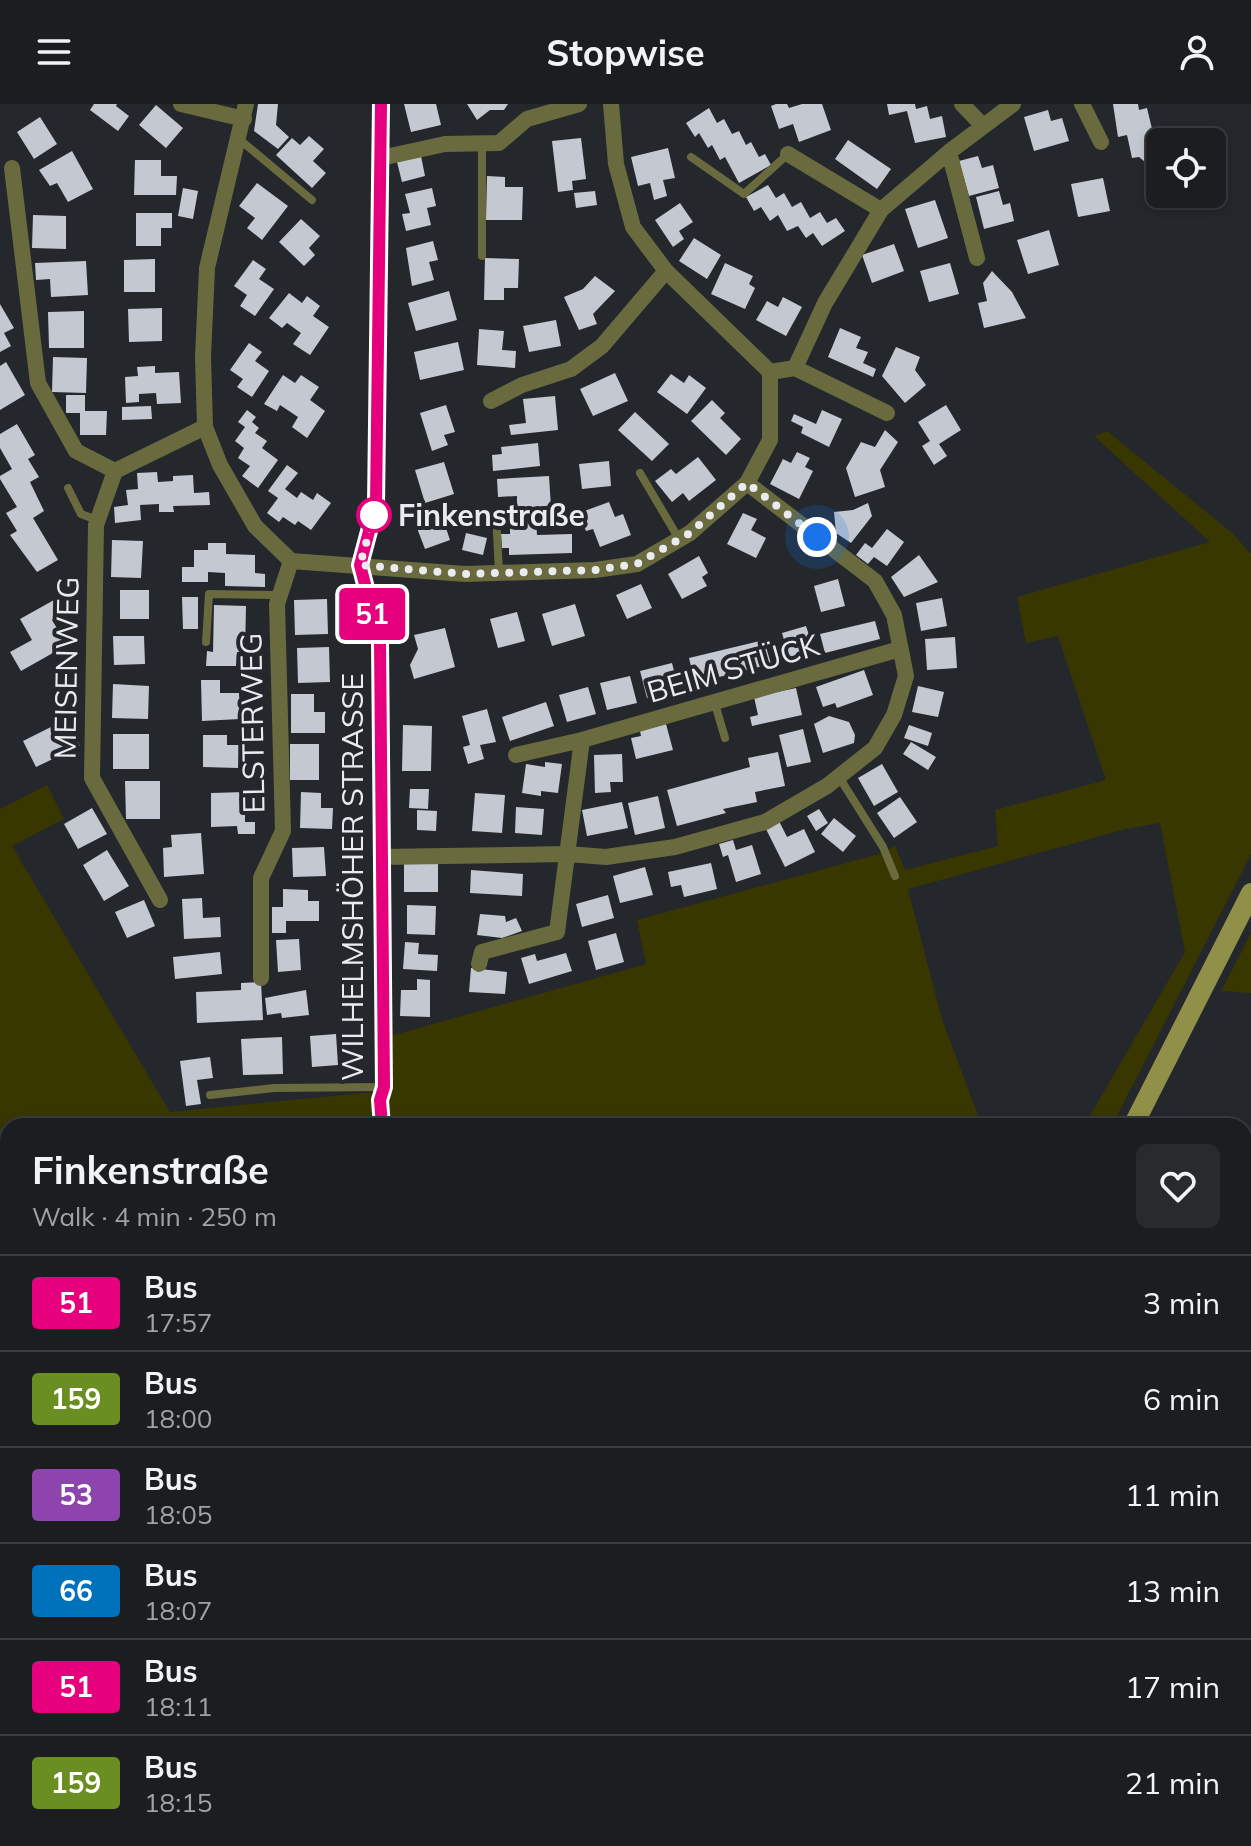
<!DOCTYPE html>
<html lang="en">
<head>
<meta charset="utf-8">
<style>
  body { margin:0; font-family:Mulish,sans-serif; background:#282a2e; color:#f1f3f6; height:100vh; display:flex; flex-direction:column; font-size:30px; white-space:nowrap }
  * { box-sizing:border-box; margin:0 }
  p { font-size:26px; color:#a0a2a5 }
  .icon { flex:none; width:44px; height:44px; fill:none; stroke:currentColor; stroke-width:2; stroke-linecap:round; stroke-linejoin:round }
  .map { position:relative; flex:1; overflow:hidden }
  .details { position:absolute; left:0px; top:1014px; width:1252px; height:728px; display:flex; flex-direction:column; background:#1b1d21; border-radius:24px 24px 0 0; box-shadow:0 4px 12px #0003,0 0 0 2px #393b3f }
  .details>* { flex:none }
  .badge { padding:0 16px; border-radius:6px; font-size:28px; line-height:52px }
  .tools { position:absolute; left:1146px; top:24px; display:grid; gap:16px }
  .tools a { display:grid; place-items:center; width:80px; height:80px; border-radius:12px; background:#1b1d21; box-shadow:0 4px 12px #0003,0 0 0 2px #393b3f; font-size:40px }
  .you { position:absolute; width:40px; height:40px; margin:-20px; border:6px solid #fff; border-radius:50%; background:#1a73e8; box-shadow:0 0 0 12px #1a73e833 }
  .map>.badge { position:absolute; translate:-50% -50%; box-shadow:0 0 0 4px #fff }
  .round { display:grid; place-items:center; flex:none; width:84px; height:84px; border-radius:12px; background:#282a2e }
  .head { display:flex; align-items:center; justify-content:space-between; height:136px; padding:0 32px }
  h1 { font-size:38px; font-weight:700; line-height:60px }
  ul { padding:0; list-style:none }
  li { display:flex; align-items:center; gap:24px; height:96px; padding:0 32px; border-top:2px solid #393b3f }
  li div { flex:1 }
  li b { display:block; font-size:30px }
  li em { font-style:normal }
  li .badge { min-width:88px; font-weight:700; text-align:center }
  header { display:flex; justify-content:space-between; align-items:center; height:104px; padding:0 32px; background:#1b1d21; font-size:36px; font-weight:700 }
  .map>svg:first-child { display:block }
  .green { fill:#383700 }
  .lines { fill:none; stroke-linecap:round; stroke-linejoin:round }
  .stream { stroke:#464d69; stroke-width:4 }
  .building { fill:#c4c8d0 }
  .lane { stroke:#6a6a3f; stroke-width:8 }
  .street { stroke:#6a6a3f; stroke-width:16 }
  .secondary { stroke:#919048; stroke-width:20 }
  .line-casing { stroke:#fff; stroke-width:18 }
  .line { stroke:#e6007e; stroke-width:12 }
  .walk { stroke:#e9ebef; stroke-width:8; stroke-dasharray:0 14.4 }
  .stop-dot { fill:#fff; stroke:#e6007e; stroke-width:4 }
  .labels { text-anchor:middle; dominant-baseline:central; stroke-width:8; stroke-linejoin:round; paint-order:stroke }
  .stop-label { font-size:30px; font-weight:bold; fill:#e9ebef; stroke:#24272c; text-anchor:start }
  .street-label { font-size:30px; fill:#e9ebef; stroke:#24272c }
</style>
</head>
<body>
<header><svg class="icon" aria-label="menu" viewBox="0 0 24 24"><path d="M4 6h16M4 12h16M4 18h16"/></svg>Stopwise<svg class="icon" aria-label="person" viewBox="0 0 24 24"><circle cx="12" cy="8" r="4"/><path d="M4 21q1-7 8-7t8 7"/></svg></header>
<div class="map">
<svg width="1251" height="1742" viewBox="0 0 1251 1742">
  <rect width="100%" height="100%" fill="#24272c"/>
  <path class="green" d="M1107 327 1231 428 1251 450V750L1112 1022H1084L1185 848 1160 719 1126 725 908 785 942 915 982 1022H381L374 930 394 931 646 860 637 816 879 750 895 742 905 766 998 742 995 706 1106 676 1058 532 1026 539 1017 493 1210 438 1094 332Z
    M47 681 64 715 12 742 170 1008 374 988 377 1022H8V1734H479L481 1742H0V705Z
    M1251 829V889L1221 887Z
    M1251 1193V1545L1244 1546V1197Z
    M1244 1623 1251 1626V1742H1003L1008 1734H1244Z"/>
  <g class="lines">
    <path class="stream" d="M1244 1291 1251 1284
      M1244 1644 1251 1648"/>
  </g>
  <path class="building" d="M94 0H117L116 2 129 12 118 27 90 6Z
    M258 0H278L276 21 289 33 278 45 254 27Z
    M404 0H436L441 21 411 28Z
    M467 0H508L504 6H490L477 16Z
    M776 0H787L789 4 802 0H822L831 26 799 38 793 20 779 25 771 2Z
    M887 0H915L916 5 927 2 930 15 942 12 946 33 915 39 907 7 889 11Z
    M1113 0H1138L1139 6 1147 4 1154 33 1160 41 1145 58 1139 53 1132 54 1127 31 1118 33Z
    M156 1 183 24 166 44 139 21Z
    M709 4 717 19 724 15 732 30 739 27 746 41 751 38 759 53 765 50 771 61 739 79 725 53 720 56 712 41 708 44 699 29 695 33 686 19Z
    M1048 6 1051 17 1062 14 1069 37 1034 47 1024 13Z
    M40 13 57 40 34 55 17 28Z
    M309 32 324 45 313 57 326 69 312 84 276 51 292 34 300 41Z
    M581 34 586 75 572 77 573 86 558 88 552 37Z
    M848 36 891 65 877 85 835 55Z
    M668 44 675 74 663 76 667 92 654 96 650 79 638 82 631 53Z
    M72 47 93 85 68 98 57 79 50 82 39 66Z
    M421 52 425 72 402 78 397 58Z
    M978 52 982 64 993 61 999 84 969 92 959 57Z
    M135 56H161V72H177L176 91H134Z
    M487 72 505 73V83H523L522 116H486Z
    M1103 74 1110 107 1078 113 1071 80Z
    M257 79 288 102 262 136 247 124 255 114 239 102Z
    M768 81 776 94 784 89 792 103 801 98 810 114 820 108 827 119 836 114 845 127 822 142 813 129 806 134 798 122 787 127 778 111 770 117 761 103 754 107 746 93Z
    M183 84 198 87 193 115 178 112Z
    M432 84 436 102 427 104 431 121 406 127 402 110 410 109 405 90Z
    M595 87 597 101 576 104 574 89Z
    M999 87 1003 101 1010 99 1014 117 984 125 976 93Z
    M935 96 948 134 918 144 905 105Z
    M680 99 693 118 679 127 684 135 673 143 655 116Z
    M136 109H172V124H161V142H136Z
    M33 111 66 112V145L32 144Z
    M301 115 320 132 309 144 315 151 304 162 279 138Z
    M1049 126 1059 161 1028 170 1017 136Z
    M694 134 721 151 707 175 679 157Z
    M433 137 438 156 429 158 434 176 412 182 406 144Z
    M894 140 904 167 872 179 862 151Z
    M485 154 519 155 518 184H504V196H484Z
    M155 155V188H124V156Z
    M253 156 266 165 259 175 274 185 255 212 240 202 247 191 234 182Z
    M86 157 88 191 51 193 50 175 36 176 35 159Z
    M725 159 753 172 749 180 755 184 745 205 711 190Z
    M950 159 959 190 929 198 920 167Z
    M992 167 1012 188 1026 214 984 224 978 199 987 197 983 179Z
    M595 172 615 187 593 210 597 220 579 226 564 193 583 185Z
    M449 187 457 216 416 227 408 199Z
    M289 189 302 199 307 192 320 202 313 212 329 223 310 251 293 240 301 229 287 219 282 224 269 214Z
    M783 193 802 203 786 232 756 216 767 197 778 203Z
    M0 200 14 224 4 229 11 242 0 248Z
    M162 204V237L129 238 128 205Z
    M84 207V244H49L48 208Z
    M556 216 561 242 529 248 523 222Z
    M840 224 861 233 856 244 868 248 863 259 876 265 873 273 828 253Z
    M479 225 504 227 502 246 516 247 515 264 477 261Z
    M458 238 464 266 420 276 414 248Z
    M249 239 262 248 255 257 269 267 252 293 237 283 243 275 230 266Z
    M896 243 920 253 915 266 926 281 905 299 882 272Z
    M53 253 87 254 86 289 52 288Z
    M6 258 25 291 0 306V262Z
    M155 262V269L179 268 181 299 157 300 156 289 139 290V298L126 299 125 273 138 272 137 263Z
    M615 269 628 297 593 312 580 285Z
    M671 270 684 279 689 271 706 284 687 310 657 288Z
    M283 271 295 279 301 271 319 283 310 296 325 307 307 334 292 323 298 313 280 301 277 307 264 300Z
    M66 291H85V307H107L106 331H80V309H66Z
    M555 292 558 326 511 331 509 321 526 319 523 295Z
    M712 296 725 309 720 314 741 335 726 351 691 317Z
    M446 301 455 328 444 331 448 341 432 347 420 309Z
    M946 301 961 326 939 340 947 352 934 361 922 342 930 337 918 318Z
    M151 302 152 315 122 316V303Z
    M247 306 256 313 252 318 259 324 255 329 267 337 262 344 278 356 258 384 242 372 250 362 238 354 244 344 235 337 245 323 238 318Z
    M822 306 842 315 829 343 801 329 803 323 791 317 794 310 816 320Z
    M635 308 669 340 652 357 618 326Z
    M17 320 35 351 28 355 39 373 30 378 44 407 33 414 58 456 37 468 10 431 17 427 6 409 17 403 0 375V372L12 365 0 344V330Z
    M885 326 898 338 880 366 885 383 855 393 846 364 861 338 875 343Z
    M538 339 540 362 493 367 492 351 502 350 501 343Z
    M797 348 810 354 805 363 813 367 799 395 770 380 783 355 791 359Z
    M698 353 716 376 689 397 683 389 672 398 655 377 671 365 676 370Z
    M609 357 611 382 582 385 579 360Z
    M444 358 454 390 425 399 415 366Z
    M287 361 298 369 285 385 297 394 301 388 313 396 317 389 331 399 311 426 298 417 295 421 283 413 279 418 267 409 278 394 268 387Z
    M157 368 158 378 173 377V372L193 371 194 389 209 388 210 401 173 402 174 408H159V400L140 401 141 416 115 419 114 403 128 401 126 386 138 385 137 369Z
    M549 372 551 403 517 404V392L498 393 497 375Z
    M609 398 615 413 623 410 631 431 600 443 593 425 586 427 579 409Z
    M868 399 872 412 851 439 836 429 834 408 853 406Z
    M439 403 450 436 425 445 412 411Z
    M743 409 757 415 751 426 766 434 756 454 727 440Z
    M536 414 537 431 572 430V449L509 451V444H502L501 430H510V415Z
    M887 425 904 438 887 462 874 453 868 460 856 451 865 439 872 444Z
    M466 429 487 434 483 451 462 446Z
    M112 436 143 437 141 474 111 473Z
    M208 439H226V450L255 451V469L265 470V483L225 482V469L208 468V478H182V463H194V446H208Z
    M919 451 938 478 904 493 891 473Z
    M699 452 708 469 702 473 707 482 682 495 668 470Z
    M838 475 845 502 821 508 814 482Z
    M641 480 652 504 627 515 616 491Z
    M120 486H149V515H120Z
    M182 493H198V525H183Z
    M942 494 947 522 921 527 916 499Z
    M327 495 328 530 295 531 294 496Z
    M54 496 62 511 52 516 67 541 21 567 10 548 32 536 20 515Z
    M575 500 585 532 552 542 542 510Z
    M214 501 246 502 245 548H237L236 562H206L207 547 213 548Z
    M517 508 525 537 498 544 490 515Z
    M875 517 880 535 825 549 820 530Z
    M806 522 814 546 789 553 782 529Z
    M445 524 455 563 414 575 410 561 418 545 414 531Z
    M113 532H144L145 560 114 561Z
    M955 533 957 564 927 566 925 535Z
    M764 536 771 560 695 579 689 554Z
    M329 543 330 578 298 579 297 544Z
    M672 559 679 586 647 594 640 567Z
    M864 566 873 591 837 604 835 599 823 603 816 583Z
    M630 572 637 599 607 606 600 579Z
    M201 576H220V589H239L240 615 202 617Z
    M113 580 149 582 148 615 112 614Z
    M918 582 944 588 938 613 912 608Z
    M588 583 596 610 567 618 559 591Z
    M796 584 802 611 752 622 750 613 758 611 754 593Z
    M291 590H314V608H325V629H291Z
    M546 598 554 622 510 637 502 613Z
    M487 605 496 638 480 641 484 655 468 660 463 643 470 641 462 612Z
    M829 612 849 618 855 631 854 639 823 649 814 620Z
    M67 615 80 642 36 663 23 637Z
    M666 620 673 646 636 655 631 634 641 632 640 627Z
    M403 621 432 622 431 667H402Z
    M909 621 932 629 928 642 904 634Z
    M803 625 811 658 787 663 779 631Z
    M113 630H149V665H113Z
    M203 631H227V641H239L238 664 203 663Z
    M911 638 936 653 928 666 903 650Z
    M290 640H319V676H290Z
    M778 648 785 682 755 688 757 698 723 705 726 709 677 722 667 686 750 663 748 654Z
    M622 650 623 678H610L611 688 595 689 594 651Z
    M545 658 562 660 558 689 541 687V692L522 689 526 660 545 663Z
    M882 660 898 688 874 702 858 674Z
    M125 677H160V715H126Z
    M410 685H429L428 705 409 704Z
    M245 688V718H255V730H238L237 722 211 723V689Z
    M301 688 321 689V704H333L332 725 300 724Z
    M475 689 505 691 502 729 472 727Z
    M658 692 665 724 635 731 628 699Z
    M900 693 917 718 894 734 877 709Z
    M622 698 628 724 587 732 582 706Z
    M516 703 544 705 542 731 515 729Z
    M92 704 107 730 78 745 64 720Z
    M819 705 828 719 816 727 807 712Z
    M417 706 437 707 436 727 417 726Z
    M834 714 856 732 843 748 821 730Z
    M779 717 787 733 804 725 815 748 785 763 765 723Z
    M201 729 204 770 164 773 163 744 172 743 171 731Z
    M733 736 736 746 752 741 761 770 736 778 728 751 723 753 719 740Z
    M324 743 326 772 293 773 292 744Z
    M107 746 129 782 104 797 83 761Z
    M438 759V788H404V760Z
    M711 759 717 785 684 793 681 781 671 783 668 768Z
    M645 763 653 791 620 799 613 772Z
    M471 766 523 770 522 792 470 789Z
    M283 785 308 786V797H319V817H286V829H272V803H283Z
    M608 791 614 814 582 823 576 800Z
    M202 794 203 814 220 813 221 833 184 835 182 795Z
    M144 796 155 822 127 834 115 808Z
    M407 801 436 802 435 831 407 830Z
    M480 810 505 812 506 818 516 814 522 827 502 834 477 831Z
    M616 829 624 858 596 866 588 837Z
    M299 835 301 866 278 868 276 836Z
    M405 838 419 839 418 850 438 851 437 867 403 865Z
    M220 848 222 870 175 875 173 853Z
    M566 849 572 867 529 880 521 854 535 850 537 857Z
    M471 864 507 868 505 890 469 888Z
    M417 875 430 876V913L400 912 401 886H417Z
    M261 878 263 916 197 919 196 888 241 886V879Z
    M306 886 309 911 282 914 281 909 267 911 265 894Z
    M336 930 338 961 312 963 310 932Z
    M282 933 283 970 243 971 241 935Z
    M210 953 213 974 197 976 201 1000 186 1002 180 957Z
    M701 1734H739L737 1742H698Z"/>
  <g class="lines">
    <path class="lane" d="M239 35 312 96
      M691 53 744 90 788 50
      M482 152V40
      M640 369 679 435
      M68 384 81 410 97 416
      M496 410 499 469
      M206 538 209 490 279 491
      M715 600 725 634
      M839 673 883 743 895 772
      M210 991 274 984 383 983
      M603 1734 637 1742"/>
    <path class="street" d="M181 0 244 15
      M246 0 207 164 203 253 205 323 220 361 255 422 291 457 465 470 595 466 637 460 690 429 747 379 770 336V268L666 167 633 123 616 60 611 0
      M381 0 376 401 360 461 380 538 384 983 380 996 382 1022
      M962 0 983 22
      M1082 0 1101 38
      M949 48 977 154
      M788 50 881 106
      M381 54 445 40 499 39 527 15 579 0
      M12 64 38 279 76 347 115 367 205 323
      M795 264 887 309
      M770 268 795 264 825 199 881 106 949 48 1013 0
      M491 297 522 281 571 265 602 242 666 167
      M115 367 96 421 92 674 160 796
      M516 651 582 636
      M382 753 568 750 606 753 675 743 765 718 827 682 875 644 894 611 906 572 894 511 875 477 747 379
      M479 860 482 848 557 828 582 636 900 545
      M261 874V774L283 727 277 500 291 457"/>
    <path class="secondary" d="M1133 1022 1251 789
      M1244 1078H1251
      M499 1734 502 1742
      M796 1742 801 1734"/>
  </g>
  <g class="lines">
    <defs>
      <path id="line" d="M381 0 376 401 360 461 380 538 384 983 380 996 382 1022"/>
    </defs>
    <use href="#line" class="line-casing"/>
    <use href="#line" class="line"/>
    <path class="walk" d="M374 411 360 461 465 470 595 466 637 460 690 429 747 379 817 433"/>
  </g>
  <circle class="stop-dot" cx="374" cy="411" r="16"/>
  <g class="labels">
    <g class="stop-label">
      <text x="398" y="411">Finkenstraße</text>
    </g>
    <g class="street-label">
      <text transform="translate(66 564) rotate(-89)">MEISENWEG</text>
      <text transform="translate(733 564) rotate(-16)">BEIM STÜCK</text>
      <text transform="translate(252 619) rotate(-91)">ELSTERWEG</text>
      <text transform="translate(352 773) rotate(-90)">WILHELMSHÖHER STRASSE</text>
    </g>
  </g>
</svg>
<div class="tools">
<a><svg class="icon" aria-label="locate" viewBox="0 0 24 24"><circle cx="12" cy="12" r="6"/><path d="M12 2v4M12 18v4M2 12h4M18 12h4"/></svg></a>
</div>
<div class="you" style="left:817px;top:433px"></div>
<b class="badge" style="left:372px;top:510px;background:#e6007e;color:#fff">51</b>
<section class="details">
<div class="head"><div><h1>Finkenstraße</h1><p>Walk · 4 min · 250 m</p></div><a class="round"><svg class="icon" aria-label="heart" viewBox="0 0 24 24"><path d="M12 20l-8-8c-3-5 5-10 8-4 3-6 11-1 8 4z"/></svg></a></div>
<ul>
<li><span class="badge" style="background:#e6007e;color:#fff">51</span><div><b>Bus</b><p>17:57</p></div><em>3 min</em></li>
<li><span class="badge" style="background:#6b8e23;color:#fff">159</span><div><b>Bus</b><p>18:00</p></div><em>6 min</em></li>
<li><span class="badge" style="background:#8e44ad;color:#fff">53</span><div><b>Bus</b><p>18:05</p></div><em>11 min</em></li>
<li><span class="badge" style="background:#0072bc;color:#fff">66</span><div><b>Bus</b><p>18:07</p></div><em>13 min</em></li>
<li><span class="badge" style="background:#e6007e;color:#fff">51</span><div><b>Bus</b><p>18:11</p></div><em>17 min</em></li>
<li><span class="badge" style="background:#6b8e23;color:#fff">159</span><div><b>Bus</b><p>18:15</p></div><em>21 min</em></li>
</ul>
</section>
</div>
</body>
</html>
